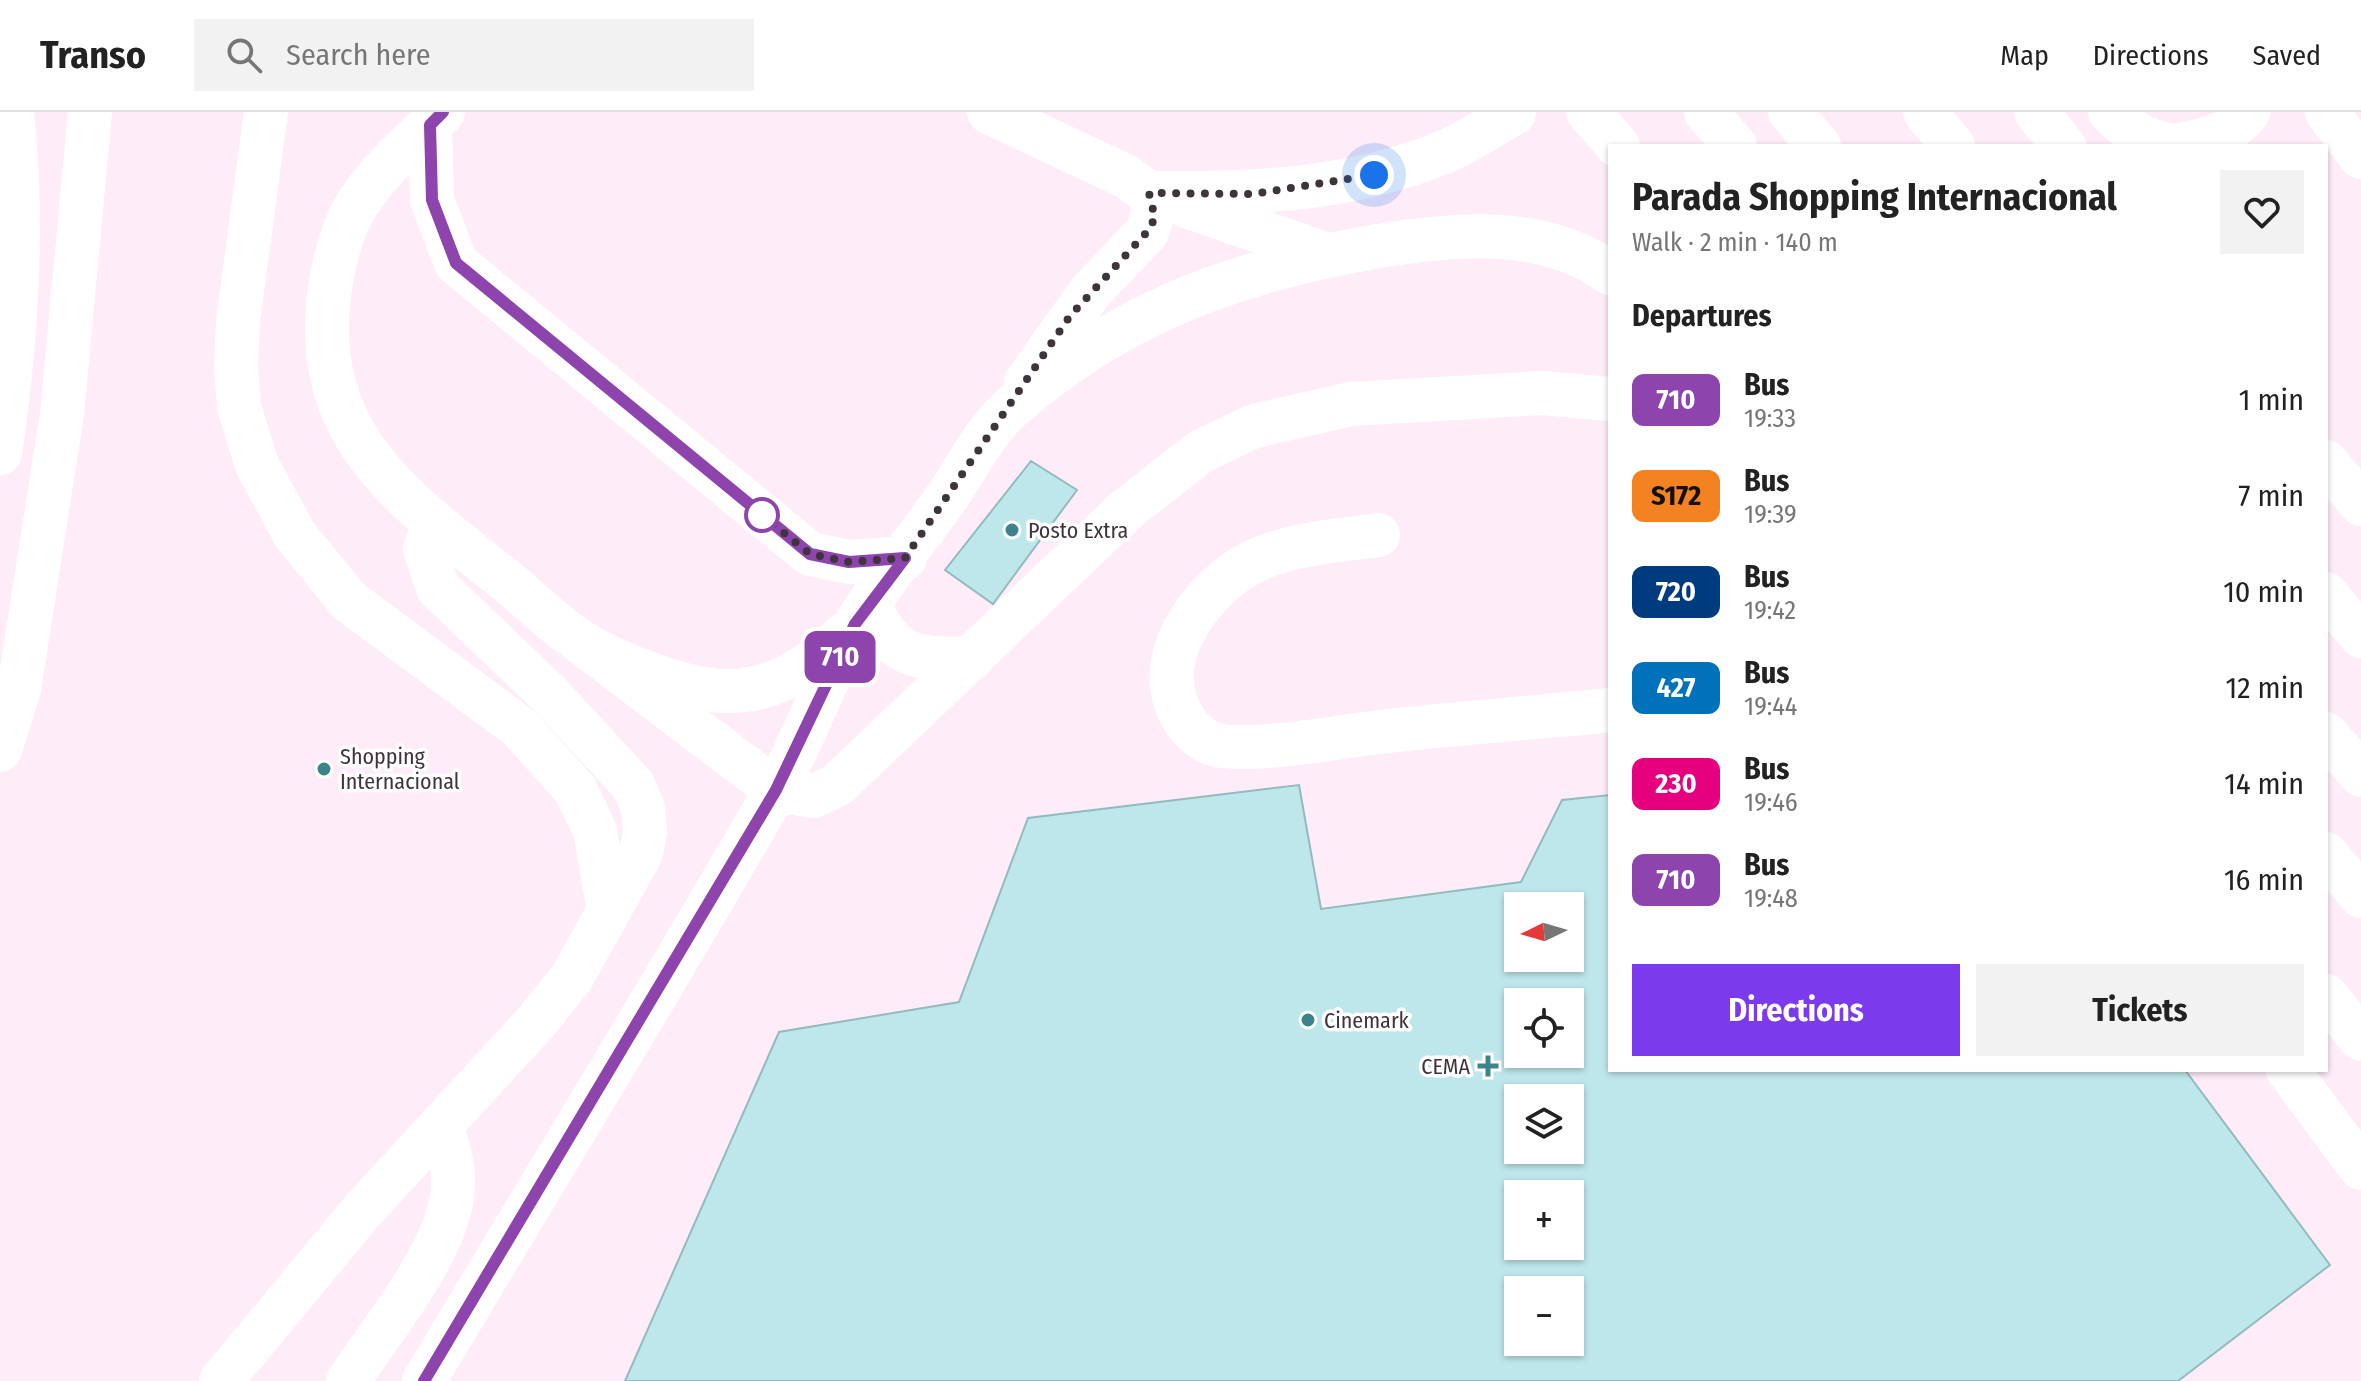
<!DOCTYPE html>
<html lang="en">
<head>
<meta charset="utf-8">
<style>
  body { margin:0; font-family:"Fira Sans Condensed",sans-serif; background:#f2f2f2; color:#222; height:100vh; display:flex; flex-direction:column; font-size:30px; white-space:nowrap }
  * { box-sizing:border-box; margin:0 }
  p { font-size:26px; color:#767676 }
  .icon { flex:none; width:44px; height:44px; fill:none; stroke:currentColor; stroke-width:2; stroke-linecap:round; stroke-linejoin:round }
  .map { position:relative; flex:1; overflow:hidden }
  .panel { position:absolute; left:1608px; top:32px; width:720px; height:928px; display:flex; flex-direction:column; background:#fff; border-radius:0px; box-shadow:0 2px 6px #0004 }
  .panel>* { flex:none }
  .badge { padding:0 16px; border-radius:12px; font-size:28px; line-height:52px }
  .needle { width:52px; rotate:265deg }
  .controls { position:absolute; left:1504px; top:780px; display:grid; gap:16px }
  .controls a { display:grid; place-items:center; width:80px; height:80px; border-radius:0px; background:#fff; box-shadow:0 2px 6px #0004; font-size:40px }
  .you { position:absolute; width:40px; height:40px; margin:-20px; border:6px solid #fff; border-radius:50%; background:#1a73e8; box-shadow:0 0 0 12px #1a73e833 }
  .map>.badge { position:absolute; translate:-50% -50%; box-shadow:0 0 0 4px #fff }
  h2 { padding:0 24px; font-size:30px; line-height:72px }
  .round { display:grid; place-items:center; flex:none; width:84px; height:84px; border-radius:0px; background:#f2f2f2 }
  .head { display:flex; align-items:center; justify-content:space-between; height:136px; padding:0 24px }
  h1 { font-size:38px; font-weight:700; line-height:60px }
  .action { display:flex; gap:16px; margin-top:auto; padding:16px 24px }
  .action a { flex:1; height:92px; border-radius:0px; background:#7c3aed; color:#fff; font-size:32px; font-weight:700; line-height:92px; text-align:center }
  .action a+a { background:#f2f2f2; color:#222 }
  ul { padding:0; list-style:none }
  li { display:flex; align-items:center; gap:24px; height:96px; padding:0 24px }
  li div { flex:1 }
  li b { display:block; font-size:30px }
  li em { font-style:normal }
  li .badge { min-width:88px; font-weight:700; text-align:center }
  header { display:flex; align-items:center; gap:48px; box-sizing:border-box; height:112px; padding:0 40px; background:#fff; border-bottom:2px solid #e0e0e0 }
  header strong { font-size:38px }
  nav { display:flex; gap:44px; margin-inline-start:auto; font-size:28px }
  .search { width:560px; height:72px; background:#f2f2f2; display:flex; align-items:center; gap:20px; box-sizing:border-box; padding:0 28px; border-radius:0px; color:#767676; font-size:30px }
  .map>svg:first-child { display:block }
  .building { fill:#bee7eb; stroke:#93bbbf; stroke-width:2; fill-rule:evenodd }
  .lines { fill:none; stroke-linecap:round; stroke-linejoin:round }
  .minor { stroke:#fff; stroke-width:44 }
  .highway { stroke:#fff; stroke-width:44 }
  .line-casing { stroke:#fff; stroke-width:18 }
  .line { stroke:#8e44ad; stroke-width:12 }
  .walk { stroke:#40343c; stroke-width:8; stroke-dasharray:0 14.4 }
  .stop-dot { fill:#fff; stroke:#8e44ad; stroke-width:4 }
  .poi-dot { fill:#3c848b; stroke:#fff; stroke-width:3 }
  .labels { text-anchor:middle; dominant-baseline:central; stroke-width:7; stroke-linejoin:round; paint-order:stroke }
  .poi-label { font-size:22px; fill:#40343c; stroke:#fff; text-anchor:start }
</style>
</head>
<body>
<header>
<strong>Transo</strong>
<div class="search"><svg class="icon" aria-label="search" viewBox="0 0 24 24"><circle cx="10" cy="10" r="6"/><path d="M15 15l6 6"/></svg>Search here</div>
<nav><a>Map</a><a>Directions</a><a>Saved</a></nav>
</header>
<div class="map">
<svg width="2361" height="1269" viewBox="0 0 2361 1269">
  <rect width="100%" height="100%" fill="#feecf8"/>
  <path class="building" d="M1031 349 1077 378 993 492 945 458Z
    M1299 673 1321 797 1521 770 1562 688 1610 683V958H2185L2330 1153 2178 1269H625L779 920 959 890 1028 706ZM1518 794H1570V846H1518ZM1518 890H1570V942H1518ZM1518 986H1570V1038H1518ZM1518 1082H1570V1134H1518ZM1518 1178H1570V1230H1518Z"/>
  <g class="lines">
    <path class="minor" d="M266 0 238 209 236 255 239 295 257 353 295 423 349 489 519 615 575 677 595 719 609 799
      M443 0C414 29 383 53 360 88 341 116 333 151 329 184 312 328 407 389 507 469 531 489 555 513 581 530 614 551 684 578 723 579 772 581 811 555 845 522
      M989 0 1127 65 1149 81 1155 96 1147 120 1090 180 1026 270
      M2327 0 2361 45
      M430 13 432 88 456 151 810 442 849 450 905 446
      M1149 81C1251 82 1349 79 1444 40 1468 30 1491 14 1514 1
      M1186 94 1328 143
      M0 341C17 227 24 115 12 0
      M1378 423C1330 430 1273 432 1233 462 1188 496 1148 560 1188 613 1197 624 1208 633 1223 634 1265 639 1337 625 1380 620 1457 611 1533 606 1610 598
      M870 493C892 547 918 548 972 546
      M582 531 776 678 814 684 837 673 1126 398 1200 340 1254 314 1351 292 1542 281 1610 287
      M0 638 19 577 62 302 90 0
      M2326 884 2361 927
      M2288 958 2361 1056
      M221 1269 362 1099 537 909 572 865 641 741 645 720 643 696 633 673 548 581 438 476 425 437 434 412
      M348 1269C383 1216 441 1148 452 1086 456 1060 449 1037 441 1013
      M424 1269C540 1074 660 880 773 683 804 629 824 567 855 513 882 468 919 426 949 382 968 354 986 317 1012 295 1119 202 1230 161 1367 136 1447 122 1541 111 1610 161"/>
    <path class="highway" d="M1588 0 1618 34
      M1706 0 1735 34
      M1790 0 1819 34
      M1925 0 1953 34
      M2036 0 2064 34
      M2110 0C2129 19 2148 31 2174 34
      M2176 34C2204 28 2230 24 2248 0
      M2326 350 2361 392
      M2326 482 2361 524
      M2326 622 2361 663
      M2326 742 2361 784"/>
  </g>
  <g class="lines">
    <defs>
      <path id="line" d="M424 1269 776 678 855 512 905 446 849 450 810 442 456 151 432 88 430 13 443 0"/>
    </defs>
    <use href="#line" class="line-casing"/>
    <use href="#line" class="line"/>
    <path class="walk" d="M762 403 810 442 849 450 905 446 1070 204 1147 120 1155 106 1149 81 1253 82 1374 63"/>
  </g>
  <circle class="stop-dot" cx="762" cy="403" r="16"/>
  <g class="poi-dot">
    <circle cx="1012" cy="418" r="8"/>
    <circle cx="324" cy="657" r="8"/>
    <circle cx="1308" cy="908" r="8"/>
    <path d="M1484 942h8v8h8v8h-8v8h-8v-8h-8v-8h8z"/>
  </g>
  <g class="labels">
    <g class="poi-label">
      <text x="1028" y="418">Posto Extra</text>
      <text x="340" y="644">Shopping<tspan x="340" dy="25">Internacional</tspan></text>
      <text x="1324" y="908">Cinemark</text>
      <text x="1470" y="954" text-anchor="end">CEMA</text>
    </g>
  </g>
</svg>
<div class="controls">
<a><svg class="needle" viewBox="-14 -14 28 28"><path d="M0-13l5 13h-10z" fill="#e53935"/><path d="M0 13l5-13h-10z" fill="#767676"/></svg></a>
<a><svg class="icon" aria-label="locate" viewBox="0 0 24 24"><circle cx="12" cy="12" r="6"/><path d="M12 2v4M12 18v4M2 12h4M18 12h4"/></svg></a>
<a><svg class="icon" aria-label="layers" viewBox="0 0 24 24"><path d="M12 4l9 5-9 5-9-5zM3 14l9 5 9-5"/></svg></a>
<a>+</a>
<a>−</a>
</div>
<div class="you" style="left:1374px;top:63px"></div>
<b class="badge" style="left:840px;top:545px;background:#8e44ad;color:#fff">710</b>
<section class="panel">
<div class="head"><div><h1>Parada Shopping Internacional</h1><p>Walk · 2 min · 140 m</p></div><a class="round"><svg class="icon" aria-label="heart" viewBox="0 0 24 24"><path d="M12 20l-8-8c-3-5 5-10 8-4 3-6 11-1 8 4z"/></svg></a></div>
<h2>Departures</h2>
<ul>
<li><span class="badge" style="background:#8e44ad;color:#fff">710</span><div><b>Bus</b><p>19:33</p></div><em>1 min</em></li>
<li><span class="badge" style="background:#f58220;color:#111">S172</span><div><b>Bus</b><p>19:39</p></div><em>7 min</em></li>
<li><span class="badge" style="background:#003b80;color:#fff">720</span><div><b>Bus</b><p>19:42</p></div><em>10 min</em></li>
<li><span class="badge" style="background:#0072bc;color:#fff">427</span><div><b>Bus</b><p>19:44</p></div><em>12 min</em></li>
<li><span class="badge" style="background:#e6007e;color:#fff">230</span><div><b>Bus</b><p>19:46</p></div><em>14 min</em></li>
<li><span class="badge" style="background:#8e44ad;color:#fff">710</span><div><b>Bus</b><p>19:48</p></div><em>16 min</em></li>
</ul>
<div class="action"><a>Directions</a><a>Tickets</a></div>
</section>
</div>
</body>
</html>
